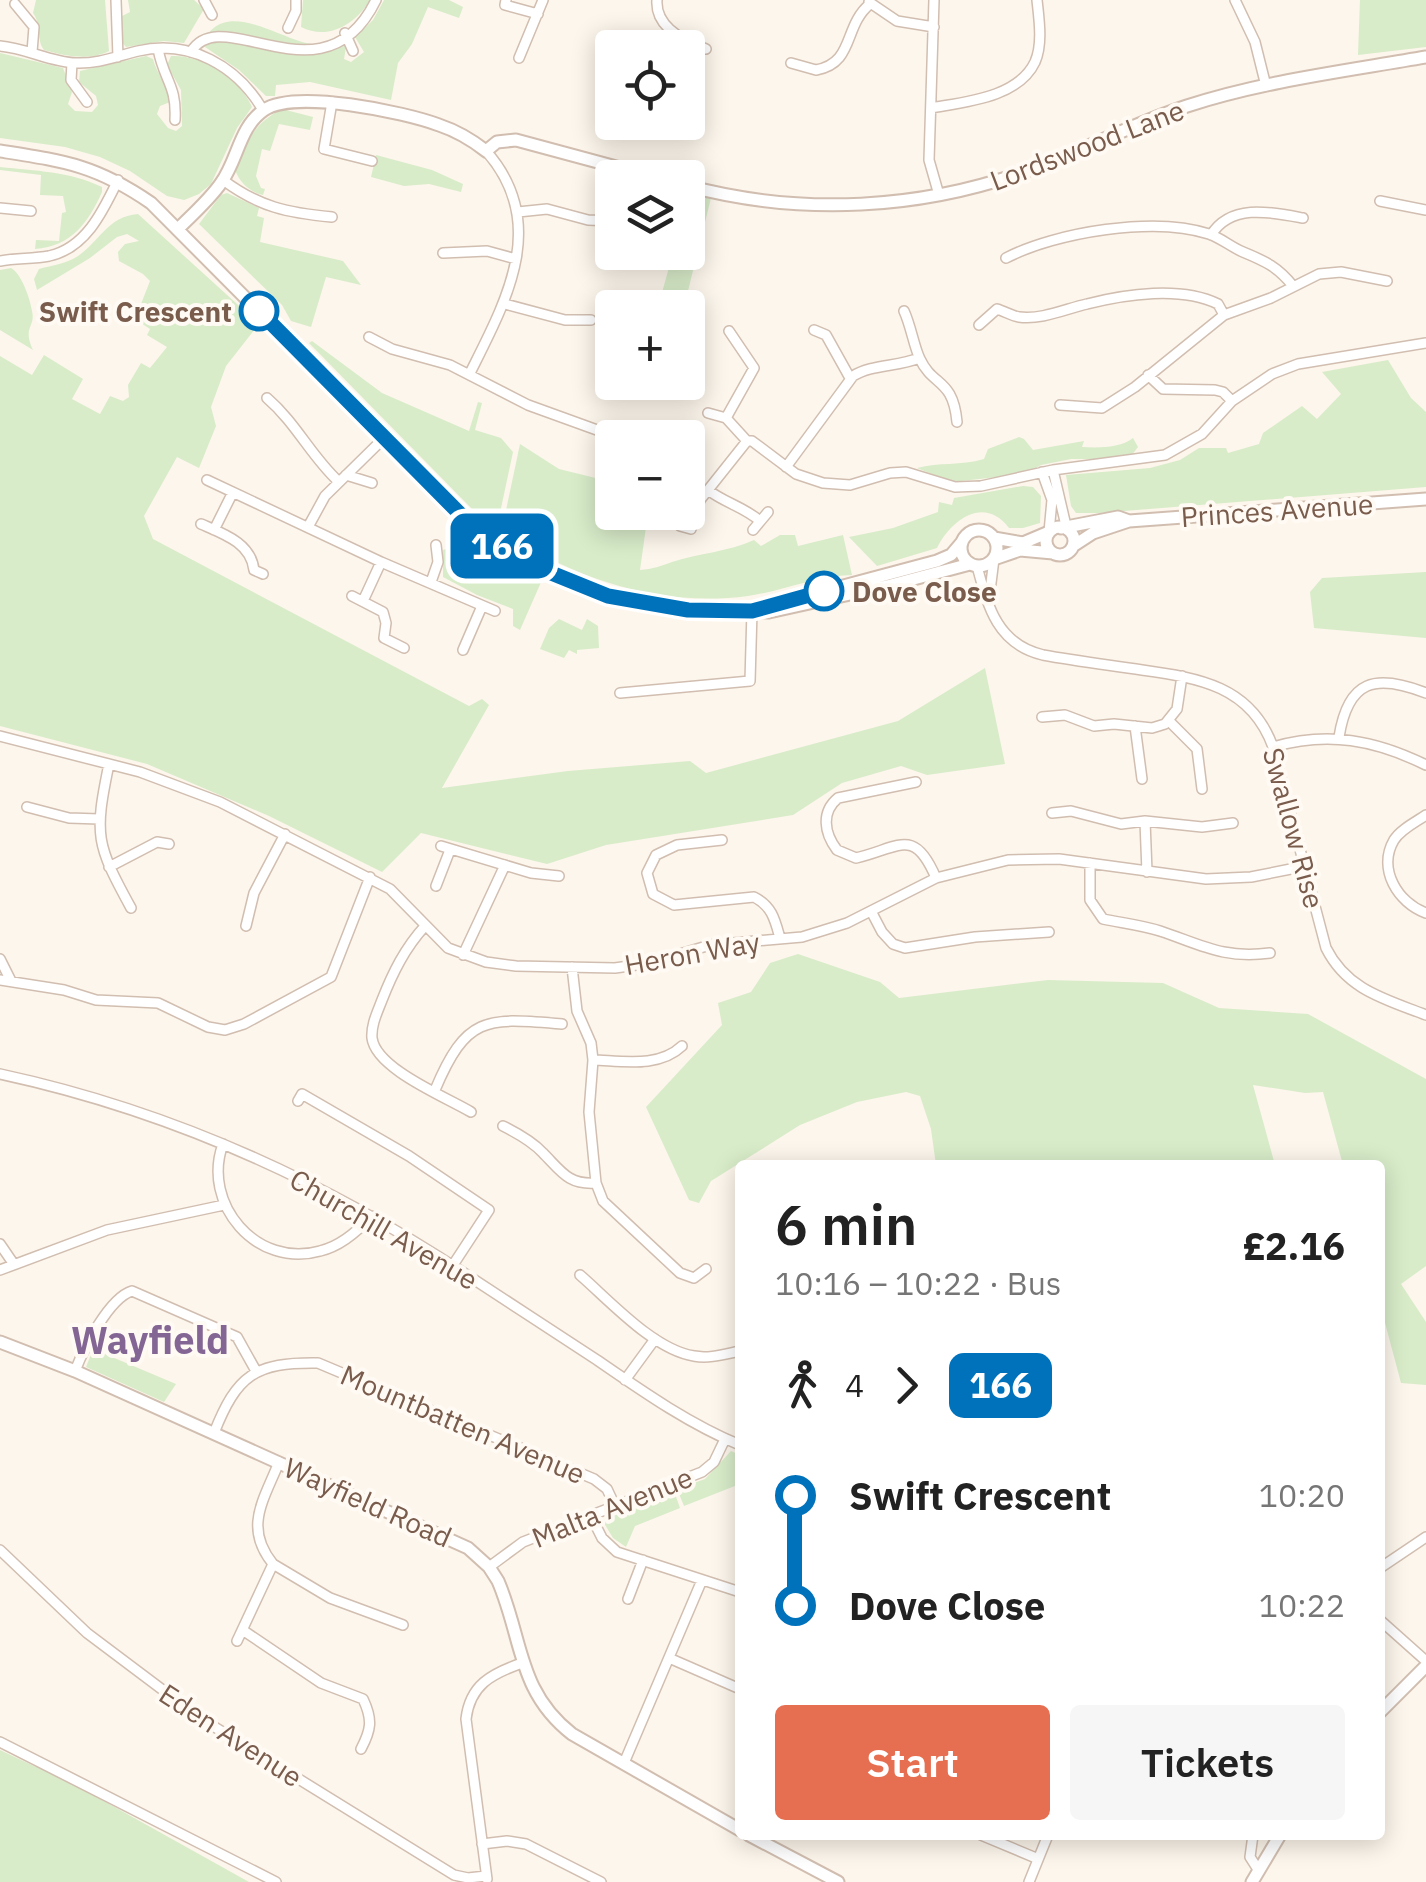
<!DOCTYPE html>
<html lang="en">
<head>
<meta charset="utf-8">
<style>
  body { margin:0; font-family:"IBM Plex Sans",sans-serif; background:#f6f6f6; color:#222; height:100vh; display:flex; flex-direction:column; font-size:38px; white-space:nowrap }
  * { box-sizing:border-box; margin:0 }
  p { font-size:32px; color:#767676 }
  .icon { flex:none; width:55px; height:55px; fill:none; stroke:currentColor; stroke-width:2; stroke-linecap:round; stroke-linejoin:round }
  .map { position:relative; flex:1; overflow:hidden }
  .drawer { position:absolute; left:735px; top:1160px; width:650px; height:680px; display:flex; flex-direction:column; background:#fff; border-radius:10px; box-shadow:0 5px 25px #0003 }
  .drawer>* { flex:none }
  .badge { padding:0 20px; border-radius:15px; font-size:35px; line-height:65px }
  .tools { position:absolute; left:595px; top:30px; display:grid; gap:20px }
  .tools a { display:grid; place-items:center; width:110px; height:110px; border-radius:10px; background:#fff; box-shadow:0 5px 25px #0003; font-size:50px }
  .map>.badge { position:absolute; translate:-50% -50%; box-shadow:0 0 0 5px #fff }
  .legs { display:flex; align-items:center; gap:15px; height:110px; padding:0 40px; font-size:32px }
  .legs p { margin-inline-start:auto }
  .summary { display:flex; align-items:center; justify-content:space-between; height:170px; padding:0 40px }
  h1 { font-size:55px; font-weight:600; line-height:75px }
  .action { display:flex; gap:20px; margin-top:auto; padding:20px 40px }
  .action a { flex:1; height:115px; border-radius:10px; background:#e76f51; color:#fff; font-size:40px; font-weight:600; line-height:115px; text-align:center }
  .action a+a { background:#f6f6f6; color:#222 }
  ul { padding:0 40px; list-style:none }
  li { display:flex; align-items:center; gap:35px; height:110px; font-size:38px }
  li i { display:grid; place-items:center; width:15px; height:100%; margin:0 12px; background:currentColor }
  li i::after { content:''; width:25px; height:25px; margin:-12px; border:8px solid; border-radius:50%; background:#fff }
  li p { margin-inline-start:auto }
  li:first-child i { background:linear-gradient(#0000 50%,currentColor 0) }
  li:last-child i { background:linear-gradient(currentColor 50%,#0000 0) }
  .map>svg:first-child { display:block }
  .green { fill:#d8ecc9 }
  .lines { fill:none; stroke-linecap:round; stroke-linejoin:round }
  .minor-casing { stroke:#d1beb0; stroke-width:12 }
  .tertiary-casing { stroke:#d1beb0; stroke-width:15 }
  .minor { stroke:#fff; stroke-width:9 }
  .tertiary { stroke:#fff; stroke-width:11 }
  .line-1-casing { stroke:#fff; stroke-width:22 }
  .line-1 { stroke:#0072bc; stroke-width:15 }
  .stop-1-dot { fill:#fff; stroke:#0072bc; stroke-width:5 }
  .labels { text-anchor:middle; dominant-baseline:central; stroke-width:8; stroke-linejoin:round; paint-order:stroke }
  .street-label { font-size:28px; fill:#7a5c4d; stroke:#fffaf3 }
  .stop-label { font-size:28px; font-weight:bold; fill:#7a5c4d; stroke:#fffaf3; text-anchor:end }
  .district-label { font-size:38px; font-weight:bold; fill:#846695; stroke:#fffaf3 }
</style>
</head>
<body>
<div class="map">
<svg width="1426" height="1882" viewBox="0 0 1426 1882">
  <rect width="100%" height="100%" fill="#fdf6ec"/>
  <path class="green" d="M36 0H105L109 51C90 61 65 56 44 50 36 40 42 25 33 13Z
    M128 0H194L204 9 184 43 164 41 126 47 122 42 120 17 130 12Z
    M303 0H370C356 24 328 41 301 27Z
    M384 0H449L463 7 459 18 428 7 412 44 398 63 391 100 310 82 276 85 275 96H266L239 70 202 45C220 0 267 31 302 42 315 46 328 44 341 42L346 47 344 59 351 62 364 52 355 37 373 20Z
    M1360 0H1426V47L1358 55Z
    M0 53 63 68 72 92 68 104 75 111 92 112 98 105 96 96 79 82 80 71 146 56 153 59C157 75 169 86 170 102L160 106 157 114 168 128 176 131 182 126 181 90 167 65 171 56C201 54 241 79 252 107L237 128 211 184 199 194 184 200 167 196 130 171 100 157 65 147 0 138Z
    M282 109 313 117 310 130 279 124 270 151 262 149 256 176 261 188 265 189 263 195C250 192 240 183 235 170 246 142 254 123 282 109Z
    M376 155 432 170 463 184 461 192 429 184 404 186 371 177Z
    M0 167C35 171 69 171 102 187V192C88 223 72 246 35 249L36 240 59 241 62 213 66 212 63 196 40 195 41 175 0 170Z
    M227 193 259 208 257 216 264 218 260 242 343 261 361 285 326 277 311 327 291 321 282 305 199 224 221 195Z
    M688 197 711 198 688 291 693 293 688 311V308L658 307 673 253 688 252Z
    M138 214 259 324 226 366 211 407 216 426 199 468 177 457 144 516 153 539 469 706 482 699 489 705 442 788 568 771 690 761 706 773 898 721 985 668 1005 764 927 775 901 766 842 783 793 815 606 845 547 864 421 833 382 872 269 816 147 764 0 726V356L32 375 44 355 83 379 72 399 100 414 110 396 123 401 129 397 128 385 141 363 150 368 167 347 147 335 150 329 138 321 141 304 150 281 143 274 119 261 118 252 125 244 139 241 127 234 117 237 90 258 37 290 34 279 39 269C53 265 66 264 78 256 101 240 107 217 138 214Z
    M11 268C21 273 30 298 32 311 36 328 22 326 33 350L0 330V270Z
    M312 341 382 393 469 431 478 402 482 403 475 430 501 438 513 452 500 513 472 509 309 343Z
    M1388 360 1411 398 1426 412V487L1099 513H1076L1071 506 1066 475 1150 468 1180 460 1199 448H1226L1228 453 1259 444 1263 433 1302 406 1317 419 1341 394 1322 372Z
    M1019 437 1024 439 1033 450 1084 441 1082 447C1098 448 1121 448 1133 438L1138 447 1132 455 1112 459H1071L1041 465 1026 474 952 482 917 468C939 462 960 466 984 459L988 449Z
    M520 444 559 469 612 482V512L648 513 640 570C653 569 661 566 672 562 699 553 728 552 754 540L761 546 780 535H795L798 546 843 535 852 575C816 576 783 591 748 596 664 607 584 582 514 539L505 515Z
    M1023 486 1033 487 1041 496 1040 523 1023 528H1009C984 495 951 520 937 548L877 566 849 537 893 528 938 512 939 502 952 505 954 498Z
    M457 524 500 557 542 580 520 630 513 626V609L477 595 443 577V550L452 547Z
    M1426 572V638L1314 628 1310 592 1322 578Z
    M559 619 582 630 587 619 598 626 599 648 577 650V654L569 650 564 658 540 649 549 628Z
    M798 954 880 982 899 998 1048 980 1163 983 1219 1008 1308 1014 1426 1079V1266L1401 1284 1426 1322V1385L1401 1383 1380 1304V1165H1343L1323 1092 1305 1093 1253 1085 1275 1165H936L931 1129 920 1096 906 1092 857 1102 800 1125 711 1181 699 1203 689 1200 646 1107 722 1025 718 1003 751 992 770 963Z
    M93 1349 176 1384 164 1402 86 1367Z
    M731 1451 740 1455V1484L684 1506 677 1489 705 1479Z
    M674 1491 680 1508 635 1526 626 1547 613 1538 604 1523 609 1516Z
    M0 1750 36 1767 41 1766 249 1882H0Z"/>
  <g class="lines">
    <defs>
      <path id="minor" d="M116 0 118 57
        M204 0 212 15
        M506 0 505 5 538 14
        M657 0C655 27 683 41 706 49
        M934 0 929 160 939 195
        M1235 0 1255 42 1266 86
        M869 2 897 21 934 27
        M15 4 34 27 32 52
        M288 28 296 11V0
        M345 33 353 51
        M0 46C26 48 50 62 76 63 98 64 117 56 138 51 190 39 237 66 263 110
        M158 49C164 81 177 85 175 120
        M191 52C222 0 324 107 376 0
        M519 58 543 0
        M72 63 71 80 87 102
        M791 63 816 70C855 63 843 26 870 4
        M332 102 324 149 372 161
        M931 108C964 102 1018 98 1035 62 1043 44 1039 19 1037 0
        M223 180C259 207 288 213 332 217
        M1380 201 1426 210
        M0 208 31 211
        M518 212 547 209 588 220 612 221
        M1211 235C1231 203 1271 212 1303 218
        M443 253 487 251 516 259
        M1006 258C1056 232 1155 216 1209 234 1221 238 1231 247 1243 252 1265 261 1278 267 1293 286
        M0 261C16 258 33 259 49 256 86 248 103 211 118 180
        M505 304 565 320H591
        M904 311C911 326 914 347 920 359 933 387 953 378 957 422
        M979 325 997 309C1004 311 1012 316 1019 317 1042 320 1065 309 1087 304 1126 294 1181 286 1218 304L1224 315
        M814 330 826 335 850 378
        M369 337 392 349 450 365 528 405 597 430
        M470 373C506 301 550 223 486 151
        M1148 375 1163 389 1215 390 1223 392 1232 401
        M267 398C296 423 311 456 338 481
        M1060 405 1102 408 1135 387 1224 315 1271 298 1319 274 1341 272 1387 281
        M708 413 726 418 747 441H752L796 474 823 483 850 485 890 473 906 472 955 487 981 486 1053 470 1165 455 1202 434 1232 401 1272 374 1298 364 1426 343
        M726 418 754 368 729 331
        M786 467 853 376C872 364 898 367 919 358
        M1053 470 1067 530
        M1042 472 1052 500 1049 532
        M346 475 372 483
        M207 480 381 562 495 611
        M708 490C725 503 744 507 760 521
        M201 524C224 534 251 543 254 570L263 574
        M680 526 691 529 700 500 747 441
        M308 527 325 496 383 439
        M214 530 232 494
        M753 530 768 512
        M977 566C988 607 997 644 1043 655 1076 661 1109 665 1142 670 1199 678 1251 686 1273 747L1326 948C1347 990 1385 999 1426 1015
        M431 582 438 562 436 545
        M352 596 383 612 386 623 384 638 404 648
        M989 599 994 559
        M363 601 381 562
        M463 650 482 606
        M620 693 750 681 752 611
        M1042 717 1065 715 1094 726 1114 724 1152 728 1165 724 1177 709 1182 676
        M1170 722 1197 749 1202 789
        M1135 726 1142 779
        M0 736 140 772 220 802 390 889 448 948 486 962 516 966 615 968 650 963 710 945 802 937 847 923 936 878 1008 860 1059 859 1206 879 1251 877 1306 866
        M1339 737C1348 680 1375 673 1426 693
        M1273 747C1328 731 1375 740 1426 765
        M109 764C94 836 96 844 131 908
        M916 782 838 798C821 812 824 833 837 850L856 858C899 848 914 826 936 878
        M27 807 69 818 99 819
        M1052 813 1071 811 1121 824 1145 821 1202 827 1233 823
        M1426 815C1416 822 1401 829 1394 840 1377 869 1398 903 1426 913
        M1145 821 1147 872
        M722 840 677 845 656 855 647 873 653 894 674 905 754 897C772 906 775 920 780 938
        M441 846 531 873 559 876
        M1090 863V900L1103 919C1122 923 1141 925 1160 931 1202 945 1223 959 1270 953
        M109 867 157 842 169 844
        M436 886 450 850
        M871 911 882 932 893 944 905 948 975 937 1049 932
        M246 926 254 893 285 834
        M425 926C405 948 393 972 382 1000 377 1013 371 1025 372 1038 376 1069 446 1097 471 1112
        M463 955 505 865
        M0 959 11 981
        M572 967 577 1011 591 1043 593 1060 589 1112 596 1183 603 1201 680 1273 694 1278 706 1269
        M0 980 64 990 96 1000 158 1003 208 1027 225 1030 244 1024 331 977 370 877
        M593 1060C623 1061 659 1068 682 1046
        M0 1074C167 1110 321 1179 464 1273 508 1302 553 1331 597 1360 642 1391 689 1424 740 1445
        M435 1090C467 1014 487 1018 562 1024
        M298 1101 302 1094 409 1156 489 1210 453 1265
        M503 1126C517 1133 532 1141 543 1153 561 1171 568 1185 596 1183
        M223 1144C201 1204 257 1269 320 1251 341 1246 357 1232 371 1216
        M0 1244 13 1263
        M0 1270 107 1230 224 1205
        M580 1275C610 1301 654 1350 694 1356 709 1359 725 1354 740 1351
        M75 1371C84 1348 109 1298 132 1291L237 1337 256 1371
        M625 1380 655 1339
        M214 1433C237 1375 255 1362 318 1363L594 1479 607 1489 615 1506
        M591 1516 602 1538 617 1552 740 1592
        M0 1550 87 1633 200 1718 454 1875 468 1878 486 1876
        M273 1564 330 1598 403 1625
        M489 1567 523 1542 702 1472 714 1462 725 1439
        M1380 1568 1426 1537
        M628 1599 643 1560
        M1380 1620 1426 1661
        M244 1631 321 1683 363 1699C373 1720 371 1730 361 1749
        M237 1641 273 1564C243 1527 264 1500 279 1462
        M669 1658 740 1689
        M0 1742 276 1882
        M624 1763 702 1580
        M981 1835 1036 1858
        M1253 1835 1250 1857 1259 1871
        M482 1844 507 1841 526 1844 601 1882
        M487 1879 466 1719C470 1685 491 1674 522 1663
        M1029 1882 1048 1835"/>
      <path id="tertiary" d="M0 151C64 161 96 165 151 203L466 520 510 552 559 578 608 596 662 607 769 612 891 585 970 564
        M688 186C801 216 922 210 1032 169 1085 150 1134 123 1187 106 1264 81 1346 71 1426 57
        M179 228C193 214 210 199 221 183 238 160 239 127 264 110 295 89 404 112 439 125 457 131 472 140 486 151L497 142 516 140 657 178
        M1046 541a14 14 0 1 1 28 0a14 14 0 1 1-28 0Z
        M1061 528 1118 517 1129 521 1426 499
        M961 548a18 18 0 1 1 36 0a18 18 0 1 1-36 0Z
        M994 538 1023 543 1049 532
        M1073 546 1093 533 1129 521
        M994 559 1020 550 1053 553
        M761 608 937 561 951 555 962 542
        M0 1342 75 1371 468 1548 489 1567 498 1581C523 1639 517 1691 572 1734L740 1830
        M1380 1712 1426 1666
        M749 1835 838 1882
        M1252 1882 1280 1835"/>
    </defs>
    <use href="#minor" class="minor-casing"/>
    <use href="#tertiary" class="tertiary-casing"/>
    <use href="#minor" class="minor"/>
    <use href="#tertiary" class="tertiary"/>
  </g>
  <g class="lines">
    <defs>
      <path id="line-1" d="M259 311 466 520 534 566 608 596 688 610 752 611 824 591"/>
    </defs>
    <use href="#line-1" class="line-1-casing"/>
    <use href="#line-1" class="line-1"/>
  </g>
  <g class="stop-1-dot">
    <circle cx="259" cy="311" r="18"/>
    <circle cx="824" cy="591" r="18"/>
  </g>
  <g class="labels">
    <g class="street-label">
      <text transform="translate(1087 145) rotate(-21)">Lordswood Lane</text>
      <text transform="translate(1277 510) rotate(-4)">Princes Avenue</text>
      <text transform="translate(1294 828) rotate(75)">Swallow Rise</text>
      <text transform="translate(692 953) rotate(-10)">Heron Way</text>
      <text transform="translate(384 1229) rotate(30)">Churchill Avenue</text>
      <text transform="translate(463 1424) rotate(23)">Mountbatten Avenue</text>
      <text transform="translate(368 1502) rotate(24)">Wayfield Road</text>
      <text transform="translate(612 1507) rotate(-22)">Malta Avenue</text>
      <text transform="translate(231 1735) rotate(33)">Eden Avenue</text>
    </g>
    <g class="stop-label">
      <text x="232" y="311">Swift Crescent</text>
      <text x="852" y="591" text-anchor="start">Dove Close</text>
    </g>
    <g class="district-label">
      <text x="150" y="1339">Wayfield</text>
    </g>
  </g>
</svg>
<div class="tools">
<a><svg class="icon" aria-label="locate" viewBox="0 0 24 24"><circle cx="12" cy="12" r="6"/><path d="M12 2v4M12 18v4M2 12h4M18 12h4"/></svg></a>
<a><svg class="icon" aria-label="layers" viewBox="0 0 24 24"><path d="M12 4l9 5-9 5-9-5zM3 14l9 5 9-5"/></svg></a>
<a>+</a>
<a>−</a>
</div>
<b class="badge" style="left:502px;top:546px;background:#0072bc;color:#fff">166</b>
<section class="drawer">
<div class="summary"><div><h1>6 min</h1><p>10:16 – 10:22 · Bus</p></div><b>£2.16</b></div>
<div class="legs"><svg class="icon" aria-label="walk" viewBox="0 0 24 24"><circle cx="13" cy="4" r="2"/><path d="M13 8l-2 6 4 7M11 14l-3 7M7 12l3-4h3l4 4"/></svg>4<svg class="icon" aria-label="forward" viewBox="0 0 24 24"><path d="M9 5l7 7-7 7"/></svg><b class="badge" style="background:#0072bc;color:#fff">166</b></div>
<ul>
<li><i style="color:#0072bc"></i><b>Swift Crescent</b><p>10:20</p></li>
<li><i style="color:#0072bc"></i><b>Dove Close</b><p>10:22</p></li>
</ul>
<div class="action"><a>Start</a><a>Tickets</a></div>
</section>
</div>
</body>
</html>
